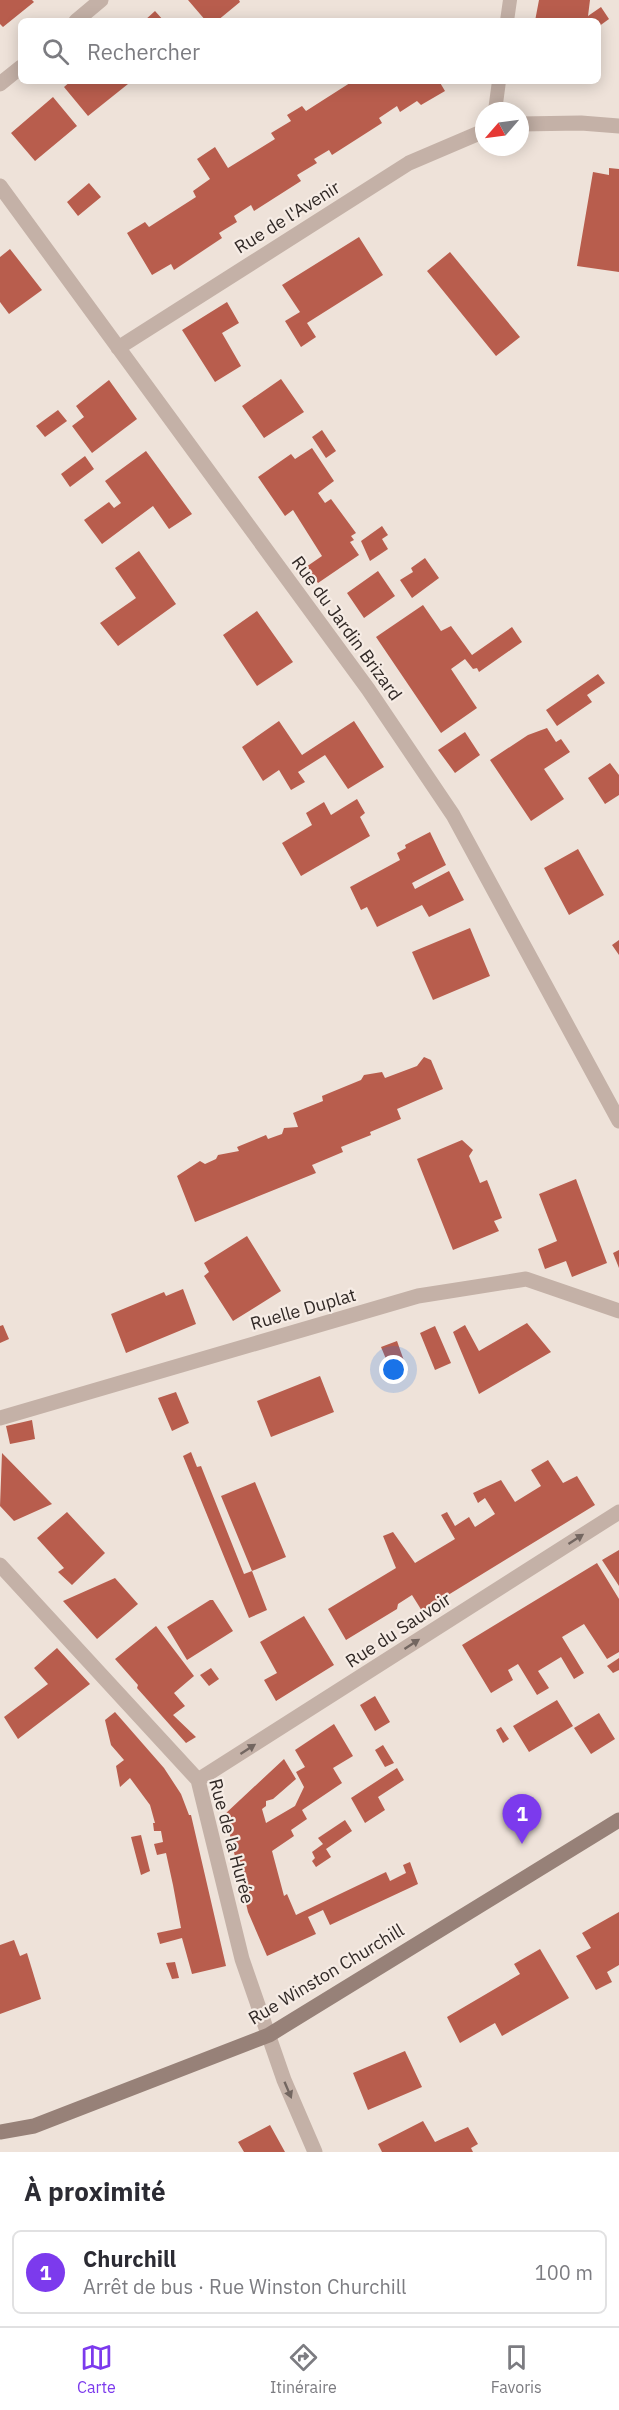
<!DOCTYPE html>
<html lang="fr">
<meta charset="utf-8">
<style>
:root{--surface:#fff;--page:#f2f2f3;--text:#2b2b33;--muted:#7c7c81;--line:#e1e1e2;--accent:#7c3aed}
body{margin:0;font-family:"IBM Plex Sans",sans-serif;background:var(--page);color:var(--text)}
.compass{position:absolute;left:475px;top:102px;width:54px;height:54px;border-radius:50%;background:var(--surface);box-shadow:0 3px 15px #0003;rotate:242deg}
.you{position:absolute;left:394px;top:1370px;width:21px;height:21px;margin:-15px;border:4px solid #fff;border-radius:50%;background:#1a73e8;box-shadow:0 0 0 9px #1a73e833}
.badge{display:grid;place-items:center;width:39px;height:39px;border-radius:50%;background:var(--accent);color:#fff;font-size:20px;font-weight:700}
.pin{position:absolute;translate:-50% -50px;filter:drop-shadow(0 2px 3px #0008)}
.pin::after{content:'';position:absolute;top:32px;width:21px;height:18px;background:inherit;clip-path:polygon(0 0,100% 0,50% 100%)}
.list{margin:0;padding:0;list-style:none}
h2{display:flex;justify-content:space-between;align-items:center;height:78px;margin:0;padding:0 24px;font-size:26px}
h2 small{font-size:20px;font-weight:400;color:var(--muted)}
.list li{display:grid;grid-template-columns:39px 1fr auto;gap:18px;align-items:center;box-sizing:border-box;height:84px;margin:0 12px 12px;padding:0 12px;border:2px solid var(--line);border-radius:9px}
.list b{display:block;font-size:22px;white-space:nowrap}
.list p{margin:0;font-size:20px;white-space:nowrap;color:var(--muted)}
.list em{font-size:20px;font-style:normal;color:var(--muted)}
.icon{flex:none;width:33px;height:33px;fill:none;stroke:currentColor;stroke-width:2;stroke-linecap:round;stroke-linejoin:round}
.map{position:relative;flex:none;width:619px;height:2152px;overflow:hidden}
.search{position:absolute;background:var(--surface);box-shadow:0 3px 15px #0003;left:18px;right:18px;top:18px;height:66px;display:flex;align-items:center;gap:15px;box-sizing:border-box;padding:0 21px;border-radius:9px;color:var(--muted);font-size:22px}
.sheet{height:174px;background:var(--surface)}
nav{display:flex;justify-content:space-around;align-items:center;box-sizing:border-box;height:84px;border-top:2px solid var(--line);background:var(--surface);font-size:16px;color:var(--muted)}
nav a{display:grid;justify-items:center;gap:3px}
nav .on{color:var(--accent)}
.map>svg:first-child{display:block}
.building{fill:#b85d4d}
.lines{fill:none;stroke-linecap:round;stroke-linejoin:round}
.lane{stroke:#c4b1a7;stroke-width:14}
.street{stroke:#c4b1a7;stroke-width:15}
.secondary{stroke:#978178;stroke-width:15}
.oneway{fill:#736660}
.labels{text-anchor:middle;dominant-baseline:central;stroke-width:4.5;stroke-linejoin:round;paint-order:stroke}
.street-label{font-size:18px;fill:#312926;stroke:#f6ece5}
</style>
<div class="map">
<svg width="619" height="2152" viewBox="0 0 619 2152">
<rect width="100%" height="100%" fill="#eee2d9"/>
<path class="building" d="M0,0H32L34,2L3,27L0,24Z
M188,0H239L240,2L217,21H206Z
M539,0H590L588,16L601,7L609,19L598,27V21H535Z
M155,11L164,21H144Z
M71,81H125L128,84L88,116L64,87Z
M353,81H439L445,91L421,105L417,101L400,112L397,106L379,118L382,123L332,155L329,150L314,159L317,163L297,175L301,181L254,211L251,205L234,216L237,222L219,233L222,238L174,270L171,264L152,275L127,233L145,222L149,227L196,197L193,191L210,179L197,159L215,147L228,168L275,139L271,133L291,121L287,115L302,106L306,111Z
M53,97L77,126L35,161L11,133Z
M609,168L619,169V272L577,266L593,172L609,175Z
M89,183L101,197L78,216L67,202Z
M359,237L383,275L307,323L316,337L301,347L285,321L300,312L282,285Z
M10,249L42,290L9,314L0,302V257Z
M450,252L520,337L496,356L427,271Z
M227,302L239,323L222,333L241,366L215,382L182,330Z
M281,379L304,412L264,438L242,406Z
M109,380L137,419L92,453L72,426L84,417L76,406Z
M58,410L67,421L45,437L36,426Z
M322,430L336,451L326,458L312,437Z
M312,448L334,481L318,493L325,503L331,499L356,533L351,536L354,540L350,542L359,555L318,583L306,567L322,556L293,510L285,516L258,477L291,454L295,459Z
M146,451L192,514L169,529L153,506L102,544L84,520L109,502L114,508L121,503L105,481Z
M85,456L94,469L70,487L61,474Z
M382,526L388,535L382,539L388,549L370,561L361,541Z
M139,551L176,604L118,646L100,623L136,598L115,568Z
M425,558L439,578L412,598L400,580L413,572L411,568Z
M378,571L395,596L364,618L347,593Z
M423,605L441,631L451,626L472,655L512,627L522,642L479,672L477,668L473,669L465,659L451,669L477,708L441,733L376,637Z
M257,611L293,662L257,686L223,635Z
M598,674L605,683L587,695L592,702L557,726L546,710Z
M279,721L302,755L354,721L384,767L348,789L325,755L298,772L305,782L291,790L279,770L263,781L242,747Z
M547,728L556,742L561,739L570,752L544,769L564,799L531,821L490,760L528,735Z
M465,732L480,755L455,773L438,750Z
M610,763L619,775V795L605,804L588,778Z
M357,799L365,813L360,817L370,836L301,876L282,843L312,825L306,813L324,802L331,815Z
M430,832L446,865L412,883L415,889L449,871L464,900L429,917L422,905L377,927L367,907L361,910L350,887L400,860L397,853L406,848L405,845Z
M578,849L604,895L569,915L544,868Z
M470,928L490,976L433,1000L412,952Z
M619,940V955L612,945Z
M424,1057L431,1060L443,1089L397,1109L401,1119L370,1132L371,1135L341,1147L343,1152L312,1165L316,1173L195,1222L177,1176L200,1161L205,1164L216,1159L218,1155L239,1151L237,1147L266,1135L268,1139L282,1134L284,1128L298,1127L293,1113L323,1101L322,1096L361,1080L364,1075L382,1072L385,1078L417,1066Z
M462,1140L473,1150L469,1156L480,1183L487,1180L502,1218L494,1221L499,1231L453,1250L417,1159Z
M576,1179L607,1263L572,1277L566,1261L545,1269L538,1249L557,1241L539,1194Z
M247,1236L281,1291L233,1321L204,1276L209,1272L204,1263Z
M619,1250V1268L613,1253Z
M183,1289L196,1324L126,1353L111,1314L164,1292L166,1296Z
M527,1323L551,1352L479,1394L453,1332L465,1325L479,1351Z
M3,1325L9,1339L0,1343V1326Z
M435,1326L451,1363L435,1370L420,1333Z
M397,1341L408,1372L394,1378L381,1347Z
M320,1376L334,1412L271,1437L257,1401Z
M176,1392L189,1423L172,1431L158,1398Z
M32,1420L35,1439L10,1444L6,1426Z
M191,1452L197,1467L201,1466L244,1574L252,1571L267,1610L249,1618L183,1456Z
M2,1453L48,1500L52,1504L14,1521L0,1506Z
M548,1460L563,1483L577,1476L595,1505L422,1611L412,1595L398,1604L397,1609L346,1640L328,1609L396,1568L383,1536L393,1532L415,1563L455,1539L441,1515L447,1512L455,1526L469,1517L475,1527L495,1514L485,1498L478,1503L473,1493L501,1480L515,1502L541,1486L531,1470Z
M255,1482L286,1557L252,1571L221,1496Z
M67,1512L105,1553L72,1585L58,1572L64,1568L37,1538Z
M619,1550V1586L602,1560Z
M597,1563L619,1599V1652L607,1659L584,1624L562,1637L584,1673L574,1679L561,1657L538,1671L549,1688L537,1695L518,1664L508,1670L513,1680L491,1693L462,1645Z
M115,1578L138,1604L97,1639L63,1601Z
M210,1600H213L233,1631L187,1660L167,1627Z
M304,1616L334,1665L276,1701L264,1680L277,1673L260,1642Z
M156,1626L194,1676L174,1693L185,1706L173,1715L196,1737L186,1743L137,1688L138,1685L115,1659Z
M57,1648L90,1684L18,1739L4,1717L48,1684L34,1668Z
M619,1658V1670L613,1673L607,1666Z
M211,1668L219,1679L209,1686L200,1675Z
M375,1696L390,1722L375,1731L360,1705Z
M557,1700L573,1726L529,1752L513,1726Z
M115,1712L164,1768L181,1794L189,1815H191L226,1966L192,1974L182,1938L160,1944L157,1933L181,1928L173,1885L166,1853L157,1855L154,1844L163,1842L161,1831H154L153,1823H155L150,1805L130,1778L120,1787L116,1766L124,1760L111,1745L105,1720Z
M599,1713L615,1739L591,1754L574,1728Z
M334,1724L353,1756L333,1768L342,1783L302,1810L307,1819L291,1830L294,1836L272,1851L284,1896L287,1894L296,1915L386,1872L390,1881L406,1873L403,1865L410,1862L418,1884L330,1925L323,1910L308,1917L316,1934L267,1956L248,1912L225,1814L284,1759L296,1779L273,1799L266,1801V1806L262,1809L266,1823L295,1806L304,1787L296,1772L305,1767L295,1750Z
M501,1727L509,1739L503,1743L496,1730Z
M383,1745L394,1763L385,1767L375,1750Z
M397,1768L404,1780L378,1797L385,1810L365,1823L351,1798Z
M345,1820L352,1831L326,1849L331,1857L316,1867L312,1861L315,1858L312,1852L323,1844L318,1838Z
M141,1835L150,1871L141,1875L131,1837Z
M619,1912V1965L607,1972L612,1982L596,1990L576,1956L591,1948L582,1933Z
M14,1940L20,1956L27,1953L41,1999L0,2014V1945Z
M540,1949L569,1998L502,2036L495,2023L460,2043L447,2017L520,1974L514,1964Z
M175,1962L179,1978L172,1979L166,1963Z
M405,2051L422,2087L368,2110L353,2073Z
M423,2121L435,2142L468,2127L478,2144L471,2148L473,2152H382L378,2144Z
M270,2125L285,2152H244L238,2142Z"/>
<g class="lines">
<path class="lane" d="M507,21L510,0
M495,111L499,81"/>
<path class="street" d="M76,21L101,0
M0,84L21,67
M520,124L581,123L619,126
M0,186L368,689L453,815L619,1121
M118,348L409,163L484,131
M0,1418L418,1296L526,1279L619,1311
M0,1565L198,1780L242,1959L284,2080L315,2152
M198,1780L619,1512"/>
<path class="secondary" d="M0,2132L34,2126L269,2035L619,1820"/>
</g>
<defs><path id="oneway-solid" d="M-6-.8H1V-3.2L6.5 0L1 3.2V.8H-6Z" transform="scale(1.5)"/></defs>
<g class="oneway">
<use href="#oneway-solid" transform="translate(576 1539) rotate(-33)"/>
<use href="#oneway-solid" transform="translate(412 1644) rotate(-33)"/>
<use href="#oneway-solid" transform="translate(248 1749) rotate(-33)"/>
<use href="#oneway-solid" transform="translate(288 2090) rotate(67)"/>
</g>
<g class="labels">
<g class="street-label">
<text transform="translate(287 217) rotate(-32)">Rue de l'Avenir</text>
<text transform="translate(347 628) rotate(54)">Rue du Jardin Brizard</text>
<text transform="translate(303 1309) rotate(-16)">Ruelle Duplat</text>
<text transform="translate(398 1630) rotate(-33)">Rue du Sauvoir</text>
<text transform="translate(232 1841) rotate(75)">Rue de la Hurée</text>
<text transform="translate(326 1974) rotate(-31)">Rue Winston Churchill</text>
</g>
</g>
</svg>
<svg class="compass" viewBox="-18 -18 36 36"><path d="M0-13l5 13h-10z" fill="#e53935"/><path d="M0 13l5-13h-10z" fill="#7c7c81"/></svg>
<div class="you"></div>
<div class="pin badge" style="left:522px;top:1844px">1</div>
<div class="search"><svg class="icon" aria-label="search" viewBox="0 0 24 24"><circle cx="10" cy="10" r="6"/><path d="M15 15l6 6"/></svg>Rechercher</div>
</div>
<section class="sheet">
<h2>À proximité<small></small></h2>
<ul class="list">
<li><span class="badge">1</span><div><b>Churchill</b><p>Arrêt de bus · Rue Winston Churchill</p></div><em>100 m</em></li>
</ul>
</section>
<nav>
<a class="on"><svg class="icon" aria-label="map" viewBox="0 0 24 24"><path d="M3 6l6-2 6 2 6-2v14l-6 2-6-2-6 2zM9 4v14M15 6v14"/></svg>Carte</a>
<a><svg class="icon" aria-label="directions" viewBox="0 0 24 24"><path d="M12 3l9 9-9 9-9-9zM9 14v-3h6M13 9l2 2-2 2"/></svg>Itinéraire</a>
<a><svg class="icon" aria-label="saved" viewBox="0 0 24 24"><path d="M7 4h10v16l-5-4-5 4z"/></svg>Favoris</a>
</nav>
